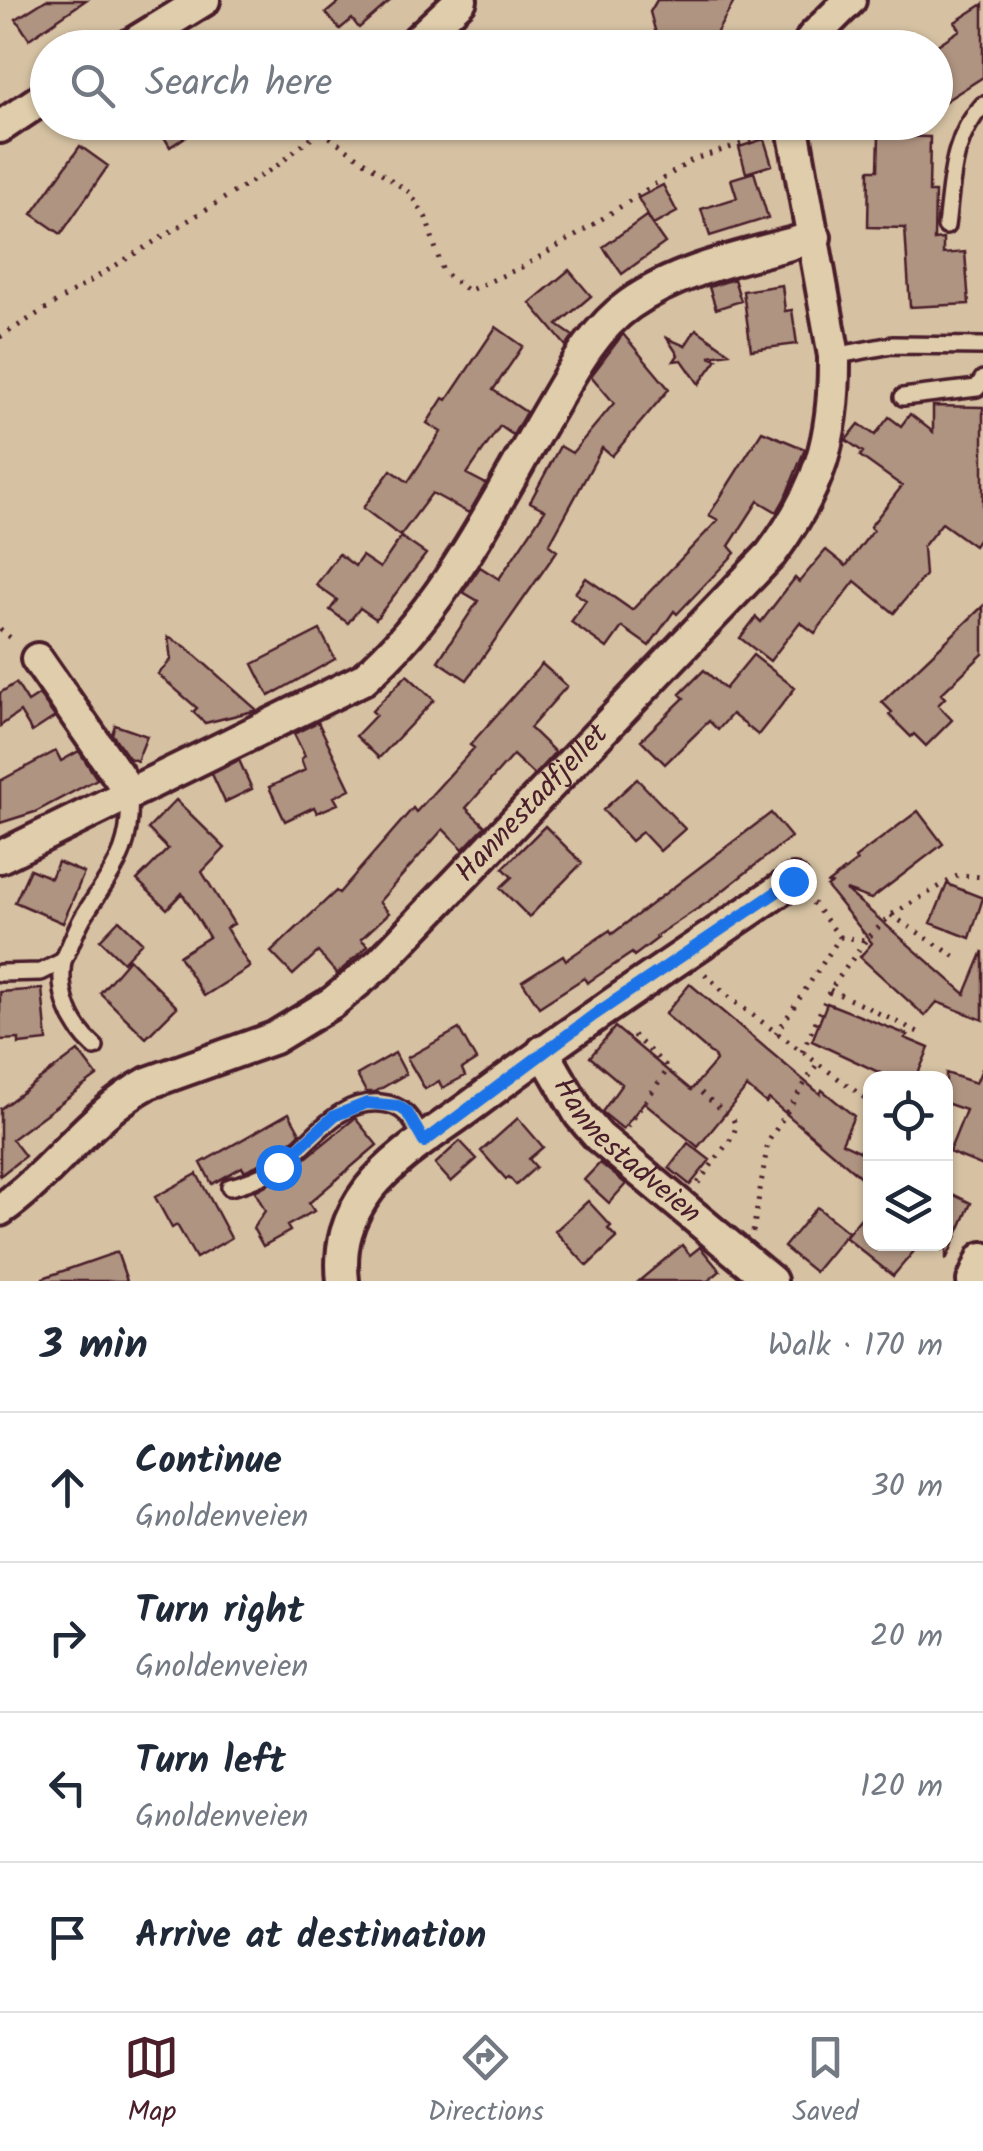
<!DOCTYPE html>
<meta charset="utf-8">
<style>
:root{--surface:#fff;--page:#f2f2f3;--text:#1f2937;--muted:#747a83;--line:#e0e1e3;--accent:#4a1f2b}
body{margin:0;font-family:Kalam,sans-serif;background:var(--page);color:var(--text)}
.controls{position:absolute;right:30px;bottom:30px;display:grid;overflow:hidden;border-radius:20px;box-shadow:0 2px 8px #0004}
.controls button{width:90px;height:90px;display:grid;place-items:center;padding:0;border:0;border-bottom:2px solid var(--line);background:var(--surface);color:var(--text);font:50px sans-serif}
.stop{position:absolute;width:30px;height:30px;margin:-22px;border:8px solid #1a73e8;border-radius:50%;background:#fff}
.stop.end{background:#1a73e8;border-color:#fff;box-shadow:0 2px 10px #0008}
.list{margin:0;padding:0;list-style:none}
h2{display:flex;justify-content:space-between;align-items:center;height:130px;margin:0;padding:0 40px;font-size:42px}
h2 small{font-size:32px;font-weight:400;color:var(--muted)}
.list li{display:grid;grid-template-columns:65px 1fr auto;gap:30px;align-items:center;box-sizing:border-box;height:150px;padding:0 40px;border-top:2px solid var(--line)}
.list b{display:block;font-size:38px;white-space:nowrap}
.list p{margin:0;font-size:32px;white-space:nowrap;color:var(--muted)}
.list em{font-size:32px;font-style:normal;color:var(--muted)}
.icon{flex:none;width:55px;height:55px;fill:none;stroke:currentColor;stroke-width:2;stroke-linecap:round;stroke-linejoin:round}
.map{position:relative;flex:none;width:983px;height:1281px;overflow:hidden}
.search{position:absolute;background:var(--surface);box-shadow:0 2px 8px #0004;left:30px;right:30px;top:30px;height:110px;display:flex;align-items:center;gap:25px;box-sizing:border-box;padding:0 35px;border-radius:55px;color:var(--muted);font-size:38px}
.sheet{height:730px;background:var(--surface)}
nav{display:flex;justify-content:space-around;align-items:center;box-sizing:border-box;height:140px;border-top:2px solid var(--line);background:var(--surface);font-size:28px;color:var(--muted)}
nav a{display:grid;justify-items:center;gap:5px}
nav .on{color:var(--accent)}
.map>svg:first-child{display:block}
.building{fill:#af9481;stroke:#4a1f2b;stroke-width:2.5}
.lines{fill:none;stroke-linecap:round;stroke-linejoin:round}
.service-casing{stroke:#4a1f2b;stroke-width:22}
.minor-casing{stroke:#4a1f2b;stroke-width:38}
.path{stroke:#4a1f2b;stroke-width:5;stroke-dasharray:2.5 8;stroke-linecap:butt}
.service{stroke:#dfcdab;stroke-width:15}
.minor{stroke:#dfcdab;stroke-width:30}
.route{stroke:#1a73e8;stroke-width:12}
.labels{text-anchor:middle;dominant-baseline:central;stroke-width:10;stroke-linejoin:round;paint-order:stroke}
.street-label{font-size:30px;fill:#4a1f2b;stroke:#dfcdab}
</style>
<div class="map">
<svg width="983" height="1281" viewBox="0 0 983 1281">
<rect width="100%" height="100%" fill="#d6c2a3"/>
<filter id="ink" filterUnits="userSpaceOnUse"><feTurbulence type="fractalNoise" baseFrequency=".01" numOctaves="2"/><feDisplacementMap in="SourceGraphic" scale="20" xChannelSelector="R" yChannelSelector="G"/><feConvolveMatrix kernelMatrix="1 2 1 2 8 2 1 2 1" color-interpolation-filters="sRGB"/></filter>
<g filter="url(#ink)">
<path class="building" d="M46,0H86L29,39L16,19Z
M335,0H391L359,28L352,19L340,29L326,13L338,3Z
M657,0H735L708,48H660L650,12Z
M983,4V77L936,107V46L960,30L955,22Z
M155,122H208L170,147Z
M879,136L930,137L929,192H935L934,240L943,239V254L965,252L969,304L910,307L905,228L868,227L869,170H878Z
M764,139L772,165L746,173L739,147Z
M80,146L108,166L61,234L32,214Z
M754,172L768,218L710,236L701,209L737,198L731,179Z
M663,185L677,212L653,225L638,198Z
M646,216L665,243L622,274L603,247Z
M569,270L591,296L557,325L573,336L566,346L530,303Z
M734,279L741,301L716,309L709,287Z
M782,285L785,311L792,310L797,344L751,350L743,291Z
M496,327L523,346L493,390L526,412L513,435L500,426L467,474L486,484L469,513L432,493L400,536L363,508L391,470L408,482L441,432L427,423L443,398L447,400Z
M696,329L730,353L709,356L717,359L699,384L682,360L674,361L678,355L667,338L685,346Z
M623,334L669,389L612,456L602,448L549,545L557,551L467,680L438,661L478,601L463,592L480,567L499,579L545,510L530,502L560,446L572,453L614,403L591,376Z
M933,406L983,407V533L974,546L942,523L923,547L925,575L894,613L855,581L815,633L800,622L770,661L740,638L756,617L761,622L795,578L799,582L826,550L846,566L873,530L870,527L902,486L860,456L863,452L846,440L859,424L875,435L889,417L901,426L910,414L933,432Z
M762,431L805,449L785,498L777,512L758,501L729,546L735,553L677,614L674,611L649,646L622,627L607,648L571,622L586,600L575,593L586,578L632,610L718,520L709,515Z
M401,537L426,554L376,619L360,608L348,623L330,610L337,600L316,585L339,554L355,566L362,556L380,568Z
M983,606V654L941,694L945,698L938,705L952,720L926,746L914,734L911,737L889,715L892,712L882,702Z
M320,630L335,659L269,696L253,664Z
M168,637L186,647L257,710L205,723L193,712L197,708L158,674L171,660Z
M753,655L795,688L758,735L732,714L718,730L709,721L665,764L641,740L684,698L680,694L704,670L725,689Z
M542,664L567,686L530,728L555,752L534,775L513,755L466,808L485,826L463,849L443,829L379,902L389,913L361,939L368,946L337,974L318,952L293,975L271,952L336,891L339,893L413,808L416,812L474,748L470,745Z
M407,675L434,700L379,758L356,736L376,715L372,711Z
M16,683L28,702L39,695L55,717L32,732L20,712L0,726V693Z
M318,722L350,789L334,797L338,804L317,813L314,807L285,821L269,787L305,770L301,759L305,756L294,734Z
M115,725L147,736L137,761L129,758L112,734Z
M56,751L61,761L79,751L97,779L35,812L0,823V781Z
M239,760L252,789L225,802L212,774Z
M637,779L685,829L660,851L642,832L631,841L603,810Z
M176,800L225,848L202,872L234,924L226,928L250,967L204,996L179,956L209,937L182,893L167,909L137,880L168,849L148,829Z
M918,811L943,844L871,899L846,890L965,994L983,951V1020L937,1002L925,1016L860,957L872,943L827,887L831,884L828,883L857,861L855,858Z
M771,813L791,837L711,900L656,936L658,938L634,956L632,953L587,983L584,978L539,1007L522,981L563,955L566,960L610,930L612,934Z
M545,826L582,863L529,917L500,888L512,877L503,868Z
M58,862L84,873L63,923L15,902L30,869L51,878Z
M947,884L983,898L970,938L931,923Z
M119,920L142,942L123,962L100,940Z
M129,959L177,1007L146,1038L100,993Z
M690,984L820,1094L822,1090L854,1116L842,1143L870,1156V1185L769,1099L766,1103L747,1087L698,1147L644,1102L623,1129L602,1112L622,1084L590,1057L615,1027L691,1090L716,1061L714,1056L665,1014Z
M42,989L47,1041L19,1044V1039L0,1040V992Z
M827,1003L908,1035L905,1038L929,1048L916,1078H891L812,1041Z
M459,1029L476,1060L462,1069L465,1076L442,1088L439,1081L425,1089L407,1058Z
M78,1051L97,1076L12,1139L25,1156L0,1176V1109Z
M395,1053L406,1074L375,1092H366L357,1075Z
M982,1069H983V1166L949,1152L966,1110L946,1103V1073L976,1083Z
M289,1113L300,1133L295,1138L262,1163L244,1171L242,1167L212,1184L201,1163Z
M355,1118L377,1145L309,1203L314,1211L287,1226L290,1231L263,1246L253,1228L265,1211L255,1191L285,1175Z
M518,1118L543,1147L529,1159L536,1167L516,1185L509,1177L506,1179L481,1151Z
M460,1141L477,1159L451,1182L435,1164Z
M688,1143L710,1160L690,1185L669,1168Z
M600,1163L626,1184L609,1203L584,1180Z
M197,1174L231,1238L196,1258L177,1225L172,1228L155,1197Z
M946,1191L971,1203L946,1260Z
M588,1201L611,1226L608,1229L617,1238L587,1266L555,1231Z
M817,1207L848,1232L815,1272L784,1247Z
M870,1207V1244H920L893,1276L845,1237Z
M682,1245L690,1255L700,1247L720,1271L708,1281H639Z
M117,1252L127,1281H43V1278Z"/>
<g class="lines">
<g class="service-casing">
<path id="service" d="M946,226C952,182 951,139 983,105
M834,356L892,345L983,346
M903,397L977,388L983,379
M63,961C58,994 70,1025 95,1047
M0,973L41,972L63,961C70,947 75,931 83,917C112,870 133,853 129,793
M230,1187C246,1183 265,1176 279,1166C313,1143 335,1099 381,1103C406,1105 413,1121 424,1142"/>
</g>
<g class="minor-casing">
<g id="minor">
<path d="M416,42L461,0"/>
<path d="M126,48L204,0"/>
<path d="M807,48L813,37L850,0"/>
<path d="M0,127L48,95"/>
<path d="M37,659L129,791"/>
<path d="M0,857L363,679C444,609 491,510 544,419C568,379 591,331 630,304C682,267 754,255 815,237"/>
<path id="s1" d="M543,1051L580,1115L599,1137L771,1281"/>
<path id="s2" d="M0,1210C54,1173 89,1115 148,1083L274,1038L333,1002L380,963L771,554C820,488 835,438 834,356L792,122"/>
<path d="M343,1281C339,1246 347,1218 369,1189C397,1154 439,1130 475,1103C578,1025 686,954 793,881"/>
<path d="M973,1281L983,1258"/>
</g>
</g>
<path class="path" d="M321,131L410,193L426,218L443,272L468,291L522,267L577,235L692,160L769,135
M0,337L278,165L330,122
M0,629L15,642
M891,915L959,959
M840,937L866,940L891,915L959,875L983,877
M705,974L730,998L870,1102
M830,990L918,1032
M776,1034L840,937L809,898
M802,1052L830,990L866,940
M693,1086L733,1119L736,1126L733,1136L695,1187
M627,1127L666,1072L665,1065L631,1033
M753,1232L768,1142L817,1064"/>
<use href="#service" class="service"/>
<use href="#minor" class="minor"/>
</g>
</g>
<g class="lines" filter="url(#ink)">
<path class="route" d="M278,1167L334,1116L367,1103L398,1106L407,1112L424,1142L594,1015L793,881"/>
</g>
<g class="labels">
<g class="street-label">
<text stroke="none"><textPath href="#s2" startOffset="680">Hannestadfjellet</textPath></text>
<text stroke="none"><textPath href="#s1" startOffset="132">Hannestadveien</textPath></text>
</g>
</g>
</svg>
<div class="controls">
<button><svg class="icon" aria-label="locate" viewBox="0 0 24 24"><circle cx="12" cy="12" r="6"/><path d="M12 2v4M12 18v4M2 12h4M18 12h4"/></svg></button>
<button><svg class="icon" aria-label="layers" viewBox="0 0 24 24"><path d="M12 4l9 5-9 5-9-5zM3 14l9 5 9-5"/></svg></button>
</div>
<div class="stop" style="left:278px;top:1167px"></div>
<div class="stop end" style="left:793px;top:881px"></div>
<div class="search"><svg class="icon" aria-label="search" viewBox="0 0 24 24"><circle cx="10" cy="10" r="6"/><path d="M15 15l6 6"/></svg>Search here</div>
</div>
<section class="sheet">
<h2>3 min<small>Walk · 170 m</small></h2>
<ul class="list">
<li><svg class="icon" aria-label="ahead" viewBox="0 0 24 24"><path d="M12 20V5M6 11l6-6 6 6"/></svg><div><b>Continue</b><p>Gnoldenveien</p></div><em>30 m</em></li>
<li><svg class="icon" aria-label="right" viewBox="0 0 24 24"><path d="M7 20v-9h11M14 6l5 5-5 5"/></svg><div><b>Turn right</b><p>Gnoldenveien</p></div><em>20 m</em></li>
<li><svg class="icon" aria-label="left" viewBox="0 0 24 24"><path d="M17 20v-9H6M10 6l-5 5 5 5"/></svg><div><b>Turn left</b><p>Gnoldenveien</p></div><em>120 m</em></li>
<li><svg class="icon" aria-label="arrive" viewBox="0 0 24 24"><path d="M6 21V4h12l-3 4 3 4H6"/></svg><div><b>Arrive at destination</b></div></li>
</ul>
</section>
<nav>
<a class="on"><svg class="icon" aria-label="map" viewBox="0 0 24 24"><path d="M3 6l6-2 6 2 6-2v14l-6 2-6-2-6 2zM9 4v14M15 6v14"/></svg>Map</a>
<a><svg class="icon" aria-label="directions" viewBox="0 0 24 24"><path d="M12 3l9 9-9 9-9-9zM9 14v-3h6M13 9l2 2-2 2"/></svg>Directions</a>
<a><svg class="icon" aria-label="saved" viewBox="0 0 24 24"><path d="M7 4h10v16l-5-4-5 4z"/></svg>Saved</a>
</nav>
